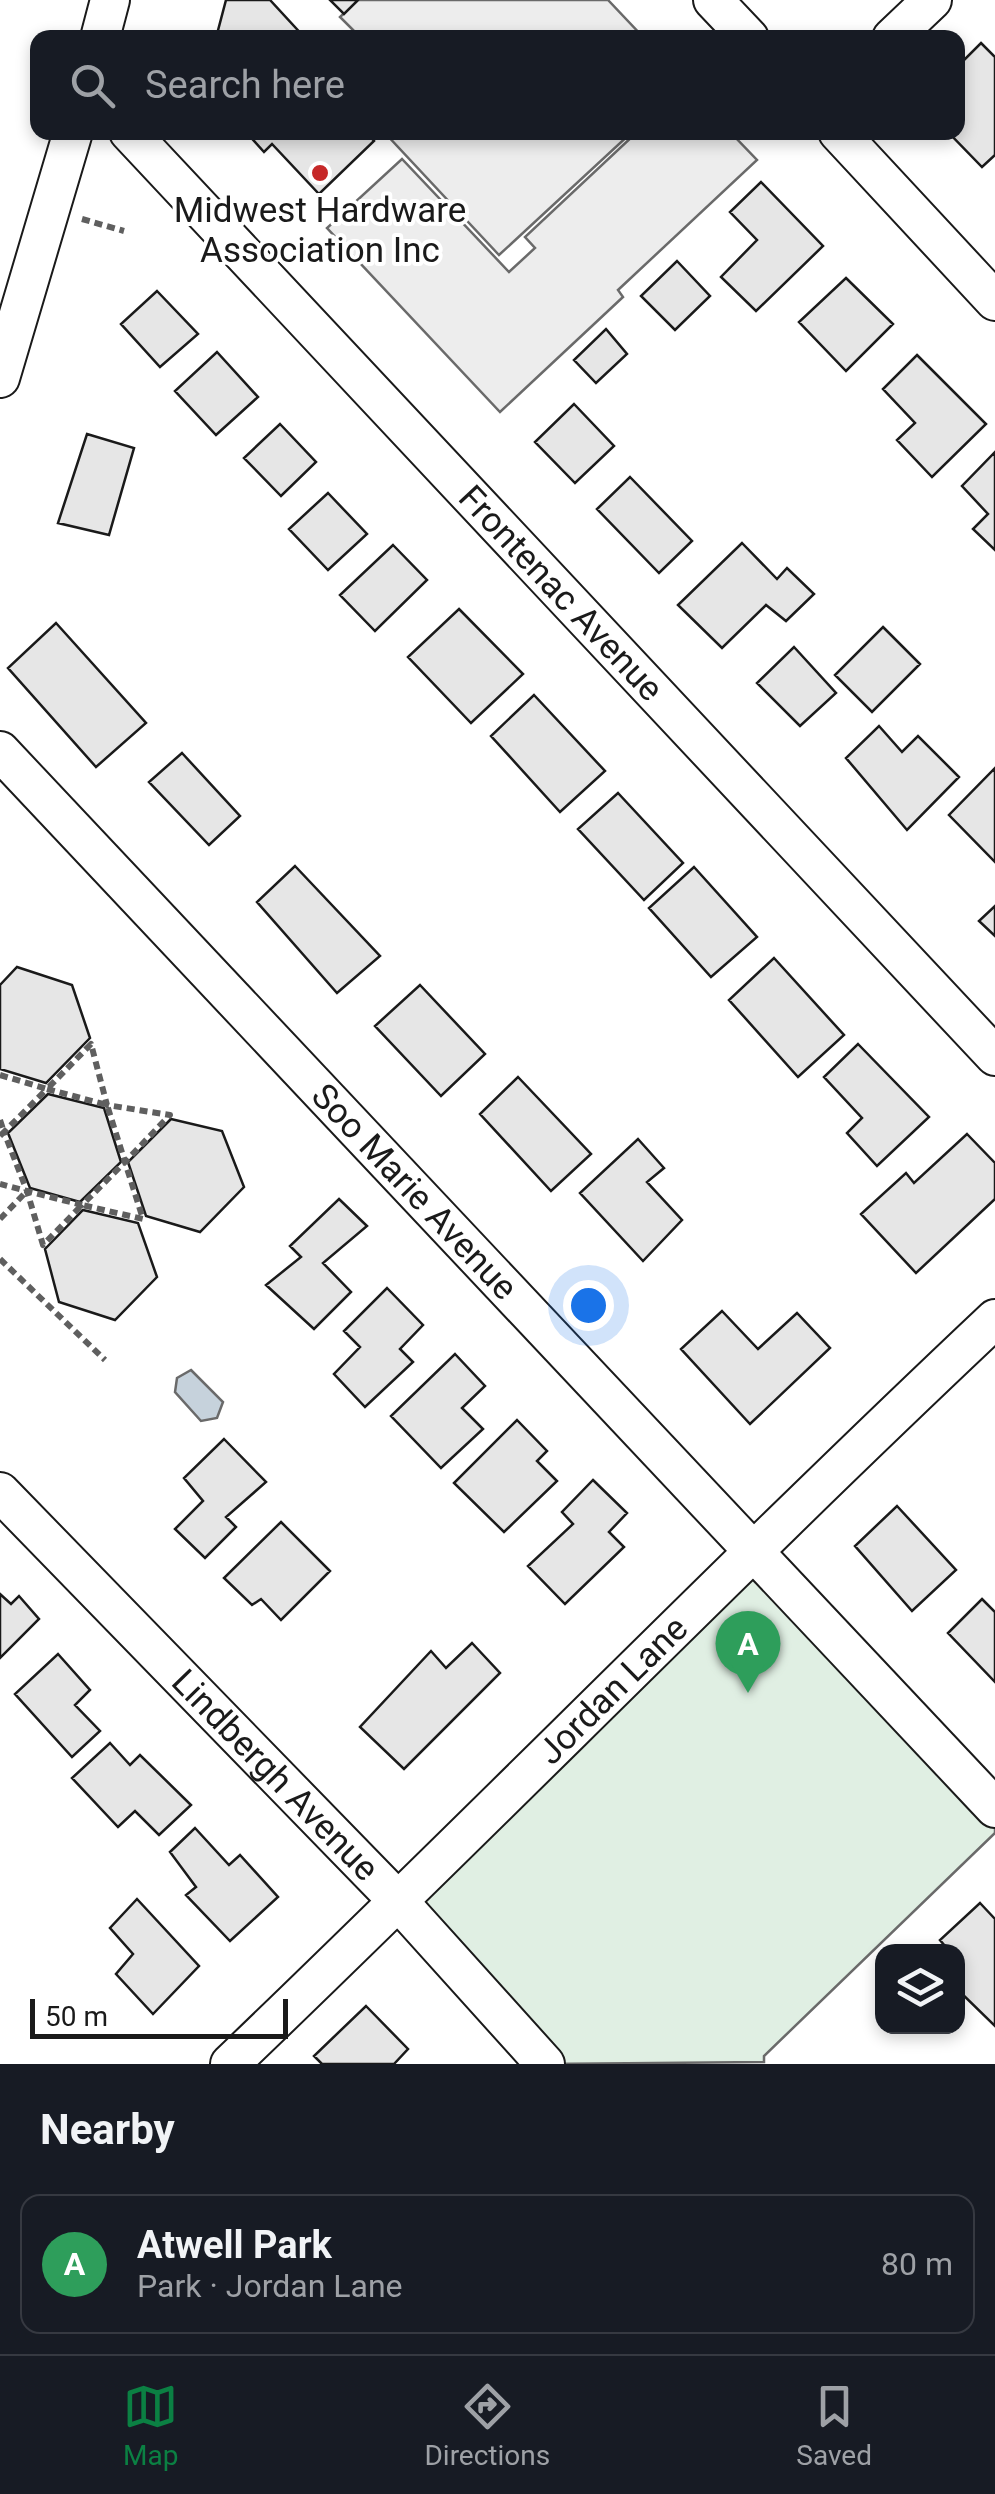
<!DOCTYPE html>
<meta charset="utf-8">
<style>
:root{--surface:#171b24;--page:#242831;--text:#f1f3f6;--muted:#9ea1a6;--line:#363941;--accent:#0b8043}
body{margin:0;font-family:Roboto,sans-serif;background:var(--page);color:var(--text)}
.controls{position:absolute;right:30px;bottom:30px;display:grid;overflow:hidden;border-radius:20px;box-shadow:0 5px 15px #0003}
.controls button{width:90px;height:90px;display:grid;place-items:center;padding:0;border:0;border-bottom:2px solid var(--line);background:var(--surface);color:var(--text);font:50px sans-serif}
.scale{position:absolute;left:30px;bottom:25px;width:258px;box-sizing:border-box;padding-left:10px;border:5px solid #1a1a1a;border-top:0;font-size:28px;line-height:35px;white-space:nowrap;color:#1a1a1a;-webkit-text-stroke:8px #fff;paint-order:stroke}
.you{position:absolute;left:588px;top:1305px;width:35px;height:35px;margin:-25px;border:8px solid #fff;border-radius:50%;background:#1a73e8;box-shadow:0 0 0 15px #1a73e833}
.badge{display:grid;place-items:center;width:65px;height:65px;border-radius:50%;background:var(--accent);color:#fff;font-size:32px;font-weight:700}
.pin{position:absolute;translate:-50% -82px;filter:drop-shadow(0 2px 5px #0008)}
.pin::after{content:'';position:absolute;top:52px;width:35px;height:30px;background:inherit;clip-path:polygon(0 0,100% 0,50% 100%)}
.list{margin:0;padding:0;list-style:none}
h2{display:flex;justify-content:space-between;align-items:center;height:130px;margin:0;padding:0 40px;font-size:42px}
h2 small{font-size:32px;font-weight:400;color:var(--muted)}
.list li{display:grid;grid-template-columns:65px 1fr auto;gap:30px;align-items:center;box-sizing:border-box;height:140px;margin:0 20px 20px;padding:0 20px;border:2px solid var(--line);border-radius:20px}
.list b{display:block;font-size:38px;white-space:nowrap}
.list p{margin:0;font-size:32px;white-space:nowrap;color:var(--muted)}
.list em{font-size:32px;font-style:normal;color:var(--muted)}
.icon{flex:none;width:55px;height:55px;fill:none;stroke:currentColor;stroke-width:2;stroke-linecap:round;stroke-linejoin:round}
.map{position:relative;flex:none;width:995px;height:2064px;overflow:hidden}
.search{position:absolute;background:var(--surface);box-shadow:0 5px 15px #0003;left:30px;right:30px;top:30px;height:110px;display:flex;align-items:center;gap:25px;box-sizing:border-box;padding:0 35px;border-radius:20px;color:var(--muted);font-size:38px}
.sheet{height:290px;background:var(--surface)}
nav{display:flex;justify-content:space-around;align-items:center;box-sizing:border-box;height:140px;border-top:2px solid var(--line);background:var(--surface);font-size:28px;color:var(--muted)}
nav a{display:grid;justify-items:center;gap:5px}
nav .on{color:var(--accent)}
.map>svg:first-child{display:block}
.green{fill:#e0efe3;stroke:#6a6a6a;stroke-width:2.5}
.parking{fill:#ededed;stroke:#6a6a6a;stroke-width:2.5}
.water{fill:#c6d2dc;stroke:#6a6a6a;stroke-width:2.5}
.building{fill:#e6e6e6;stroke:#1a1a1a;stroke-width:2.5}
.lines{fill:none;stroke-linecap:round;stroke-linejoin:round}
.minor-casing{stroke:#1a1a1a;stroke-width:42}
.path{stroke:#5f5f5f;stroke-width:6;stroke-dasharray:8 5;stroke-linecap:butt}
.minor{stroke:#fff;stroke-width:38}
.poi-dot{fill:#c62828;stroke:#fff;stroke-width:4}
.labels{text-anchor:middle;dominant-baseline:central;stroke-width:8;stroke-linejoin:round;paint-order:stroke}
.poi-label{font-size:35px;fill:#1a1a1a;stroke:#fff}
.street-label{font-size:35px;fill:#1a1a1a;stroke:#fff}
</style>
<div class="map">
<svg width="995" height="2064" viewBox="0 0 995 2064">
<rect width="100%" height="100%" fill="#fff"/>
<path class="green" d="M753,1548L995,1808V1833L764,2056V2062L545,2064L399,1902Z"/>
<path class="parking" d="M358,0H608L643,37H360L340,17Z
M385,133H631L499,255Z
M636,133H731L757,160L618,290L623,297L500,412L327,228L402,159L509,272L535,248L525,237Z"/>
<path class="water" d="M191,1370L223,1402L217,1418L201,1421L175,1392L177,1378Z"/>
<path class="building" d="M226,0H270L305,38H216Z
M330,0H358L344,14Z
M981,43L995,57V155L982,167L948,132H958V66Z
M246,132H366L374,141L319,194L272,144L264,152Z
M761,182L823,246L756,311L721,277L757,240L730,212Z
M677,261L710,296L675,330L641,296Z
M846,278L893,324L846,371L799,322Z
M157,291L198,334L160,367L121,324Z
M606,329L627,354L596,383L574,360Z
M217,352L258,397L216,435L175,391Z
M917,355L986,424L932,477L897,440L915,423L883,389Z
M574,404L614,446L575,483L535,442Z
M280,424L316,462L281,496L244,458Z
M87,434L134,448L109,535L58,523Z
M995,452V550L973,529L988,514L962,486Z
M630,477L692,541L659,573L597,509Z
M328,493L367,534L328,570L289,529Z
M742,543L777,579L787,568L814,594L786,621L766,605L722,648L678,605Z
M393,545L427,580L375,631L340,595Z
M459,609L523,674L471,723L408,657Z
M56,623L146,723L96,767L8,668Z
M883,627L920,664L872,712L835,675Z
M794,647L836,693L800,726L757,683Z
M534,695L605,771L560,812L491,736Z
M879,726L902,752L918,736L959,777L907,830L846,758Z
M182,753L240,816L209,845L149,782Z
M995,768V862L949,815Z
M618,793L683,863L644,900L578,829Z
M295,866L380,956L337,993L257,902Z
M694,867L757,937L711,977L649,908Z
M995,906V936L979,921Z
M774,958L844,1035L798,1077L729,1000Z
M17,967L72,985L90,1038L46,1083L0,1069V985Z
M420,985L485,1054L441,1096L375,1026Z
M858,1044L929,1117L877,1166L847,1133L862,1118L824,1077Z
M518,1077L591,1154L551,1191L480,1114Z
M48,1094L104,1108L121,1162L80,1202L30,1188L8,1133Z
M171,1119L222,1131L244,1187L200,1232L146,1216L128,1162Z
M967,1134L995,1163V1199L916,1273L861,1214L906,1173L914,1183Z
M638,1139L664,1168L647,1182L682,1220L643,1261L580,1193Z
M339,1199L367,1226L323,1263L351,1292L314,1329L266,1285L301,1257L290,1246Z
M83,1210L138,1223L157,1277L115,1320L59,1302L45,1249Z
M387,1288L423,1325L400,1349L413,1362L365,1407L334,1374L360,1347L344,1331Z
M722,1311L758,1349L797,1313L830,1348L750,1424L681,1349Z
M455,1354L485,1386L462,1408L483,1429L441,1468L391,1416Z
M517,1420L547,1451L537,1461L557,1481L504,1532L454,1483Z
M224,1439L266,1482L226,1517L236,1527L205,1558L175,1529L203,1501L184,1478Z
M593,1480L627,1513L609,1532L624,1547L565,1604L528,1566L573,1524L562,1512Z
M897,1506L956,1570L912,1611L855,1546Z
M281,1522L330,1571L281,1620L261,1599L252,1605L224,1578Z
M0,1594L11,1604L19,1596L39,1619L0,1658Z
M982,1599L995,1612V1682L948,1633Z
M472,1643L500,1673L404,1769L360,1727L431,1651L446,1668Z
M58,1654L90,1690L75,1705L100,1731L72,1757L15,1694Z
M110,1743L130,1765L140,1755L191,1805L159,1835L135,1811L118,1827L72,1778Z
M195,1828L229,1865L240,1855L278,1897L230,1941L186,1895L196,1887L170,1852Z
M137,1899L199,1966L153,2014L116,1974L133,1954L110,1928Z
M980,1903L995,1919V2026L958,1990V1971L963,1965L958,1952H950L940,1940Z
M366,2006L408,2049L394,2064H322L314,2056Z"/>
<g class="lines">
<g class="minor-casing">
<g id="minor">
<path d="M713,0L749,38"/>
<path d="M100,38L110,0"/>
<path d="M892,38L932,0"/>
<path id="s1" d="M129,132L995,1056"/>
<path d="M838,132L995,301"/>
<path d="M0,378L73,132"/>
<path id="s2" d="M0,751L995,1808"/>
<path id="s3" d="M0,1492L399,1902L545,2064"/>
<path id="s4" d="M230,2064C487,1818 736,1563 995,1319"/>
</g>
</g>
<path class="path" d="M82,219L124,231
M0,1075L47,1089L91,1044L107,1105L170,1115L125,1162L143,1219L82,1205L43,1245L27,1191L0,1184
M47,1089L107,1105L125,1162L82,1205L27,1191L4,1132Z
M0,1120L4,1132L0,1136
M0,1219L26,1192
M0,1259L105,1360"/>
<use href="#minor" class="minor"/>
</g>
<circle class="poi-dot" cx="320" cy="173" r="10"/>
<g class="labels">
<g class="poi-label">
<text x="320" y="210">Midwest Hardware<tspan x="320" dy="40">Association Inc</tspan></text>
</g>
<g class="street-label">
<text stroke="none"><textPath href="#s1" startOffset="632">Frontenac Avenue</textPath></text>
<text stroke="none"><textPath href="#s2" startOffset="605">Soo Marie Avenue</textPath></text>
<text stroke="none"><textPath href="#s4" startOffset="535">Jordan Lane</textPath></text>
<text stroke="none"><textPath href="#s3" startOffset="395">Lindbergh Avenue</textPath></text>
</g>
</g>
</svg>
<div class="controls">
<button><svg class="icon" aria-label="layers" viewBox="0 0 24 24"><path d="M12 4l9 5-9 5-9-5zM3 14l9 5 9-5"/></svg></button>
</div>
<div class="scale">50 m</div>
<div class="you"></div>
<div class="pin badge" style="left:748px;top:1693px;background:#2e9e5b">A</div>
<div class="search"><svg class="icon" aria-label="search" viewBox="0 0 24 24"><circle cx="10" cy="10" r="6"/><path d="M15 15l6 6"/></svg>Search here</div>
</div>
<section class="sheet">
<h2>Nearby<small></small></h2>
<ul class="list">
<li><span class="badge" style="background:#2e9e5b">A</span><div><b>Atwell Park</b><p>Park · Jordan Lane</p></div><em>80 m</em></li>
</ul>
</section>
<nav>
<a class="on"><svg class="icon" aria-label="map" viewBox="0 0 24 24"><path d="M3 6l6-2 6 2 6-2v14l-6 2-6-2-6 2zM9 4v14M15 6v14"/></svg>Map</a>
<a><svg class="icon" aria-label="directions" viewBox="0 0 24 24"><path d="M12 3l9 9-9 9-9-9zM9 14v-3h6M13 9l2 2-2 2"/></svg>Directions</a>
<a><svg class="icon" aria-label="saved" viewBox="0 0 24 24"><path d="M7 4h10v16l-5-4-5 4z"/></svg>Saved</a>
</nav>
